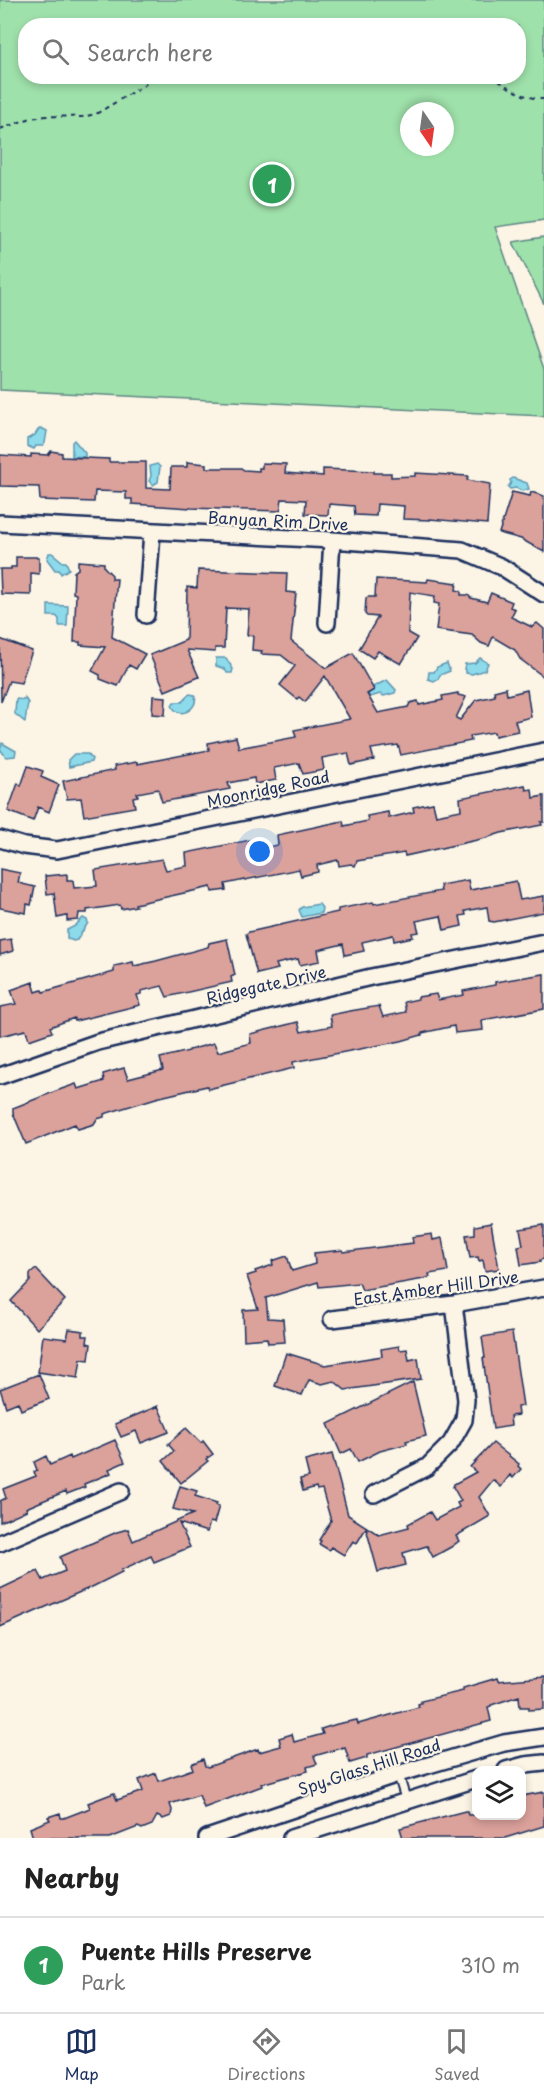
<!DOCTYPE html>
<style>
:root{--surface:#fff;--page:#f6f6f6;--text:#222;--muted:#767676;--line:#e0e0e0;--accent:#1b2f5e}
body{margin:0;font-family:"Playpen Sans",sans-serif;background:var(--page);color:var(--text)}
.controls{position:absolute;right:18px;bottom:18px;display:grid;overflow:hidden;border-radius:12px;box-shadow:0 3px 9px #0003}
.controls button{width:54px;height:54px;display:grid;place-items:center;padding:0;border:0;border-bottom:2px solid var(--line);background:var(--surface);color:var(--text);font:30px sans-serif}
.compass{position:absolute;left:400px;top:102px;width:54px;height:54px;border-radius:50%;background:var(--surface);box-shadow:0 3px 9px #0003;rotate:167deg}
.you{position:absolute;left:260px;top:852px;width:21px;height:21px;margin:-15px;border:4px solid #fff;border-radius:50%;background:#1a73e8;box-shadow:0 0 0 9px #1a73e833}
.badge{display:grid;place-items:center;width:39px;height:39px;border-radius:50%;background:var(--accent);color:#fff;font-size:20px;font-weight:700}
.pin{position:absolute;translate:-50% -50%;border:3px solid #fff;box-shadow:0 2px 6px #0006}
.list{margin:0;padding:0;list-style:none}
h2{display:flex;justify-content:space-between;align-items:center;height:78px;margin:0;padding:0 24px;font-size:26px}
h2 small{font-size:20px;font-weight:400;color:var(--muted)}
.list li{display:grid;grid-template-columns:39px 1fr auto;gap:18px;align-items:center;box-sizing:border-box;height:96px;padding:0 24px;border-top:2px solid var(--line)}
.list b{display:block;font-size:22px;white-space:nowrap}
.list p{margin:0;font-size:20px;white-space:nowrap;color:var(--muted)}
.list em{font-size:20px;font-style:normal;color:var(--muted)}
.icon{flex:none;width:33px;height:33px;fill:none;stroke:currentColor;stroke-width:2;stroke-linecap:round;stroke-linejoin:round}
.map{position:relative;flex:none;width:544px;height:1838px;overflow:hidden}
.search{position:absolute;background:var(--surface);box-shadow:0 3px 9px #0003;left:18px;right:18px;top:18px;height:66px;display:flex;align-items:center;gap:15px;box-sizing:border-box;padding:0 21px;border-radius:24px;color:var(--muted);font-size:22px}
.sheet{height:174px;background:var(--surface)}
nav{display:flex;justify-content:space-around;align-items:center;box-sizing:border-box;height:84px;border-top:2px solid var(--line);background:var(--surface);font-size:16px;color:var(--muted)}
nav a{display:grid;justify-items:center;gap:3px}
nav .on{color:var(--accent)}
.map>svg:first-child{display:block}
.green{fill:#9fe1ab;stroke:#5d8884;stroke-width:1.5;fill-rule:evenodd}
.water{fill:#8cdaea;stroke:#5f96b2;stroke-width:1.5}
.building{fill:#dba19b;stroke:#1b2f5e;stroke-width:1.5}
.lines{fill:none;stroke-linecap:round;stroke-linejoin:round}
.lane-casing{stroke:#1b2f5e;stroke-width:12}
.street-casing{stroke:#1b2f5e;stroke-width:20}
.path{stroke:#1b2f5e;stroke-width:2;stroke-dasharray:4.5 4.5;stroke-linecap:butt}
.lane{stroke:#fcf5e5;stroke-width:8}
.street{stroke:#fcf5e5;stroke-width:15}
.labels{text-anchor:middle;dominant-baseline:central;stroke-width:4.5;stroke-linejoin:round;paint-order:stroke}
.street-label{font-size:16px;fill:#1b2f5e;stroke:#fcf5e5}
</style>
<div class="map">
<svg width="544" height="1838" viewBox="0 0 544 1838">
<rect width="100%" height="100%" fill="#fcf5e5"/>
<filter id="ink" filterUnits="userSpaceOnUse"><feTurbulence type="fractalNoise" baseFrequency=".0167" numOctaves="2"/><feDisplacementMap in="SourceGraphic" scale="12" xChannelSelector="R" yChannelSelector="G"/><feConvolveMatrix kernelMatrix="1 2 1 2 8 2 1 2 1" color-interpolation-filters="sRGB"/></filter>
<g filter="url(#ink)">
<path class="green" d="M0,0H544V220L495,227L544,369V416L0,390ZM26,26H518V76H26ZM409,111H445V147H409Z
M544,237V304L513,242Z"/>
<path class="water" d="M41,428L47,431L45,443L43,446H36L34,449L27,446V439L35,435L38,430Z
M74,440L85,453V457L72,456V442Z
M157,464L160,467L158,482L153,485L149,481L151,476L150,466Z
M513,478L527,483L529,489L522,491L516,488L510,489L508,487L511,483L510,480Z
M49,553H52L63,562H66L69,569L61,574L59,570H55L47,559Z
M48,605L68,606L67,626H59V619L56,616H48Z
M216,658H226L233,669L232,673H227L225,669L216,666Z
M480,658L488,663L485,670L472,674L466,673V670L464,669L465,664L475,663Z
M447,663L450,671L440,675L438,679L434,681L428,679L429,672H434L437,667Z
M387,680L396,690L395,693L384,696L380,694L370,697L368,694L374,690L373,687Z
M189,694L195,695C199,711 177,720 172,705L174,702H182Z
M25,698L28,703L25,722L15,714L16,699L25,700Z
M2,743L16,751L15,756L6,757L0,749Z
M74,754H88L92,759L91,762L69,767L68,760Z
M319,904L322,908L321,913L302,917L299,910L302,907Z
M83,918L87,920L88,923L77,940L73,941L67,938V930L75,926Z"/>
<path class="building" d="M51,451L62,453V457L109,459V462H146V488L170,489L171,467H187V462L206,464V468H241L244,470L259,471V468H262V463L286,464L285,473L323,476V469L374,471V473H391V477L415,476V473L468,476L467,480L490,484L487,524L430,519V520L403,519L404,506L377,504L376,516L355,515L354,506L329,504L328,515L305,514L306,500L282,499L280,511L191,508L132,504V499H126V492L95,491L94,502L40,500L39,487L0,486V455L31,457V454L48,455Z
M512,492L530,496L531,492L544,496V552L521,539L499,533Z
M16,557H39V574L31,573V595L1,594L0,569H11V567H16Z
M78,561L104,563V567L112,575V579H117L112,637L145,654L136,669L129,665L118,686L100,679V675L92,671L105,647L80,645V642H74L76,594L73,593L74,572L78,569Z
M198,570L287,573L286,592L296,593L291,641L326,668L353,653L374,690L367,694L378,713L408,707L410,703L418,701L419,705L443,700L442,696L458,693V695L466,697L456,718L460,720L476,700L495,696L494,691L506,688L507,695L527,690L531,717L515,721L518,731L495,736L494,732L470,736L471,741L401,755L398,745L371,749L374,760L351,765L348,753L322,758L324,770L303,774L299,763L274,768L276,780L255,784L254,778L228,783L230,789L162,802L158,789L137,793L138,796L133,797L135,807L84,816L81,798L67,799L63,781L115,770L114,766L137,762V764L209,750L208,743L236,737L239,748L296,737L294,730L350,719L325,676L305,702L299,697L297,699L280,685L295,666L281,655L261,654L262,651L252,650L253,636L247,635L249,609L226,608L224,648H215V652L187,650L199,677L165,691L150,655L186,640L187,587L197,588Z
M376,579L427,582L428,579L457,583L456,590L461,591V595H468L471,598L487,602L491,593L512,602L510,607L515,609L511,617L532,627L537,623L544,629V677L520,659L515,650L493,637L489,646L481,643L472,635L436,630L439,604L434,603L435,596L410,592L408,633L417,638L401,664L378,651L373,658L359,649L378,617L367,616L365,614L366,598L368,597H375Z
M0,639L32,651L21,683L9,681L1,702Z
M153,696L166,697L165,715L152,714Z
M28,766L43,771L41,777L59,785L49,812L38,807L33,821L8,811L18,783L21,786Z
M525,785L526,790L532,789L533,798L544,796V822H541L542,825L501,833L486,838L405,856L404,853L357,861L355,866L351,864L339,866L338,860L317,865L318,872L301,876L299,869L225,884L226,890L212,892L211,887L135,904L136,906L121,909L120,905L87,910V913H79L78,920L67,921V916L57,918L54,893L47,894L45,876L67,874V880H73L74,888L97,886L95,870L162,859L166,870L187,866L186,853L250,840L253,850L278,845L277,835L343,821L344,826L368,821L367,816L388,812L389,818L414,812L413,807L433,803L436,815L461,810L460,798Z
M0,869L20,873L18,883L35,887L31,905L27,904L26,913L0,908Z
M468,880L470,890L516,881L520,900L544,896V912L494,922L489,921L487,907L465,911L466,915L460,916L462,926L444,930L441,916L416,921L419,932L412,933L413,937L394,941L393,935L362,942L364,951L345,955L343,944L318,950L320,961L300,965L298,959L276,964L278,969L257,974L246,934L249,932L338,912V909L373,902L374,904L441,891L440,885Z
M11,939L13,951L0,955V941Z
M227,939L235,975L231,977L232,982L167,997L162,986L141,991V994L137,995L140,1005L75,1021L74,1018L50,1027L52,1032L29,1040L26,1030L0,1036V1007L16,1004L11,990L33,982L36,992L42,990L43,992L114,972V966L133,962L134,966L156,961L208,947L209,943Z
M544,974V1009L482,1020L483,1030L455,1033L454,1026L422,1033V1035L401,1041L293,1062L294,1068L208,1089L207,1086L156,1098L104,1114V1117L97,1119L94,1124L78,1129L75,1124L26,1144L13,1113V1108L56,1091L76,1084L78,1089L104,1081L103,1074L124,1068L128,1079L163,1070L160,1058L189,1051V1050L214,1043L218,1052L251,1043L250,1034L298,1022L301,1032L332,1026L330,1015L350,1011L379,1006L383,1017L406,1012L404,1002L418,999V997L436,994L438,1000L464,995L463,991L495,985V982Z
M491,1223L499,1269L485,1271L483,1260L479,1261L478,1257L470,1258L466,1235L475,1234V1226Z
M544,1225V1259L540,1260V1262L521,1265L518,1246L523,1245L520,1229Z
M432,1234L433,1240L442,1238L448,1271L429,1274L430,1277L424,1279L362,1290L359,1283L319,1287L318,1282L266,1298L268,1318L283,1319L285,1342L268,1343L267,1338L244,1340L243,1310L258,1309L247,1276L256,1273L255,1271L273,1265L272,1261L287,1256L292,1271L315,1264L314,1253L343,1250V1252L413,1243L412,1237Z
M36,1269L65,1300L37,1329L11,1301L30,1281V1274Z
M69,1329L83,1331V1336H88L87,1343L91,1344L89,1360L81,1359L78,1378L38,1372L43,1336L67,1339Z
M512,1332L523,1406L517,1407L518,1415L510,1416L511,1426L493,1429L483,1358H485L482,1337Z
M399,1346L400,1350L407,1349L409,1360L418,1358L421,1379L345,1390L334,1381L322,1384L309,1380L302,1395L275,1386L286,1353L325,1365L382,1356L381,1349Z
M39,1374L49,1399L21,1410L18,1402L6,1407L0,1389Z
M413,1382L426,1436L406,1441L407,1444L380,1451L358,1462L351,1449L341,1454L328,1424Z
M158,1406L169,1432L141,1443L136,1431L121,1437L115,1424Z
M186,1428L201,1443L203,1441L213,1454L206,1459L208,1461L181,1483L163,1461L174,1451L168,1444Z
M115,1440L125,1462L109,1469L111,1473L84,1484L85,1487L67,1494L66,1491L26,1508L27,1510L0,1522V1501L6,1498L3,1489L36,1476L34,1472L37,1470L34,1462L46,1456L50,1465L70,1456L71,1459Z
M493,1443L519,1464L518,1466L521,1469L513,1478L510,1475L501,1487L493,1480L479,1497L490,1516L456,1536L459,1541L451,1547L433,1557L427,1546L403,1553L406,1565L378,1572L366,1528L357,1543L353,1541L344,1555L331,1547L329,1550L319,1544L321,1541L319,1540L331,1521L322,1489L317,1490L316,1487L303,1491L300,1479L309,1477L305,1461L332,1454L348,1515L379,1535L409,1527L408,1524L430,1512L435,1520L459,1507L457,1503L461,1501L453,1487L454,1484L476,1472L470,1467Z
M180,1486L197,1491L195,1496L217,1503L216,1505L219,1506L214,1523L210,1522L207,1532L179,1523L190,1547L154,1562L151,1556L121,1570L122,1572L94,1586L0,1627V1589L38,1571L43,1580L65,1571L60,1557L117,1532L128,1529L133,1541L193,1514L173,1509Z
M544,1677V1709L529,1710V1707H520L519,1696L491,1705V1706L488,1707L491,1721L367,1755V1758L350,1763L345,1748L342,1749V1748L314,1756L317,1764L307,1767L308,1771L261,1784L262,1786L204,1808L199,1795L170,1804L172,1810L171,1816L163,1819L157,1816L152,1825L142,1829L138,1827L110,1838H33L30,1828L50,1820L48,1817L60,1813L61,1818H64L90,1808L88,1803L114,1793L117,1800L143,1791L139,1780L156,1773L159,1781L193,1769L191,1764L203,1759L205,1766L208,1767L258,1749L259,1752L281,1746L279,1738L292,1734L294,1742L323,1734L321,1729L337,1724L357,1720L358,1724L419,1707L418,1704L421,1703V1701L463,1691V1688L497,1678L498,1681Z
M544,1792V1826L505,1838H403L400,1828L465,1811H467L468,1815H522V1796Z"/>
<g class="lines">
<g class="lane-casing">
<path id="lane" d="M398,1774L406,1800"/>
</g>
<g class="street-casing">
<path id="street" d="M0,523L332,540L462,550L502,567L544,594
M146,615L152,532
M327,623L332,540
M0,839L24,846L57,850L544,751
M0,1076L98,1042L371,977L544,942
M332,1319L454,1304L544,1288
M374,1494L427,1467L451,1443L464,1420L466,1400L454,1304
M0,1543L121,1491
M506,1770L525,1765L544,1763
M207,1838L398,1774L504,1743L544,1737
M291,1838L476,1779"/>
</g>
<path class="path" d="M294,26H319
M213,76L221,79H230L232,76
M491,76C509,87 523,99 544,99
M0,129L31,118L46,116L82,117L96,114L159,76"/>
<use href="#lane" class="lane"/>
<use href="#street" class="street"/>
</g>
</g>
<g class="labels">
<g class="street-label">
<text transform="translate(278 520) rotate(3)">Banyan Rim Drive</text>
<text transform="translate(268 788) rotate(-12)">Moonridge Road</text>
<text transform="translate(266 984) rotate(-13)">Ridgegate Drive</text>
<text transform="translate(436 1287) rotate(-8)">East Amber Hill Drive</text>
<text transform="translate(369 1766) rotate(-18)">Spy Glass Hill Road</text>
</g>
</g>
</svg>
<div class="controls">
<button><svg class="icon" aria-label="layers" viewBox="0 0 24 24"><path d="M12 4l9 5-9 5-9-5zM3 14l9 5 9-5"/></svg></button>
</div>
<svg class="compass" viewBox="-18 -18 36 36"><path d="M0-13l5 13h-10z" fill="#e53935"/><path d="M0 13l5-13h-10z" fill="#767676"/></svg>
<div class="you"></div>
<div class="pin badge" style="left:272px;top:184px;background:#2e9e5b">1</div>
<div class="search"><svg class="icon" aria-label="search" viewBox="0 0 24 24"><circle cx="10" cy="10" r="6"/><path d="M15 15l6 6"/></svg>Search here</div>
</div>
<section class="sheet">
<h2>Nearby<small></small></h2>
<ul class="list">
<li><span class="badge" style="background:#2e9e5b">1</span><div><b>Puente Hills Preserve</b><p>Park</p></div><em>310 m</em></li>
</ul>
</section>
<nav>
<a class="on"><svg class="icon" aria-label="map" viewBox="0 0 24 24"><path d="M3 6l6-2 6 2 6-2v14l-6 2-6-2-6 2zM9 4v14M15 6v14"/></svg>Map</a>
<a><svg class="icon" aria-label="directions" viewBox="0 0 24 24"><path d="M12 3l9 9-9 9-9-9zM9 14v-3h6M13 9l2 2-2 2"/></svg>Directions</a>
<a><svg class="icon" aria-label="saved" viewBox="0 0 24 24"><path d="M7 4h10v16l-5-4-5 4z"/></svg>Saved</a>
</nav>
